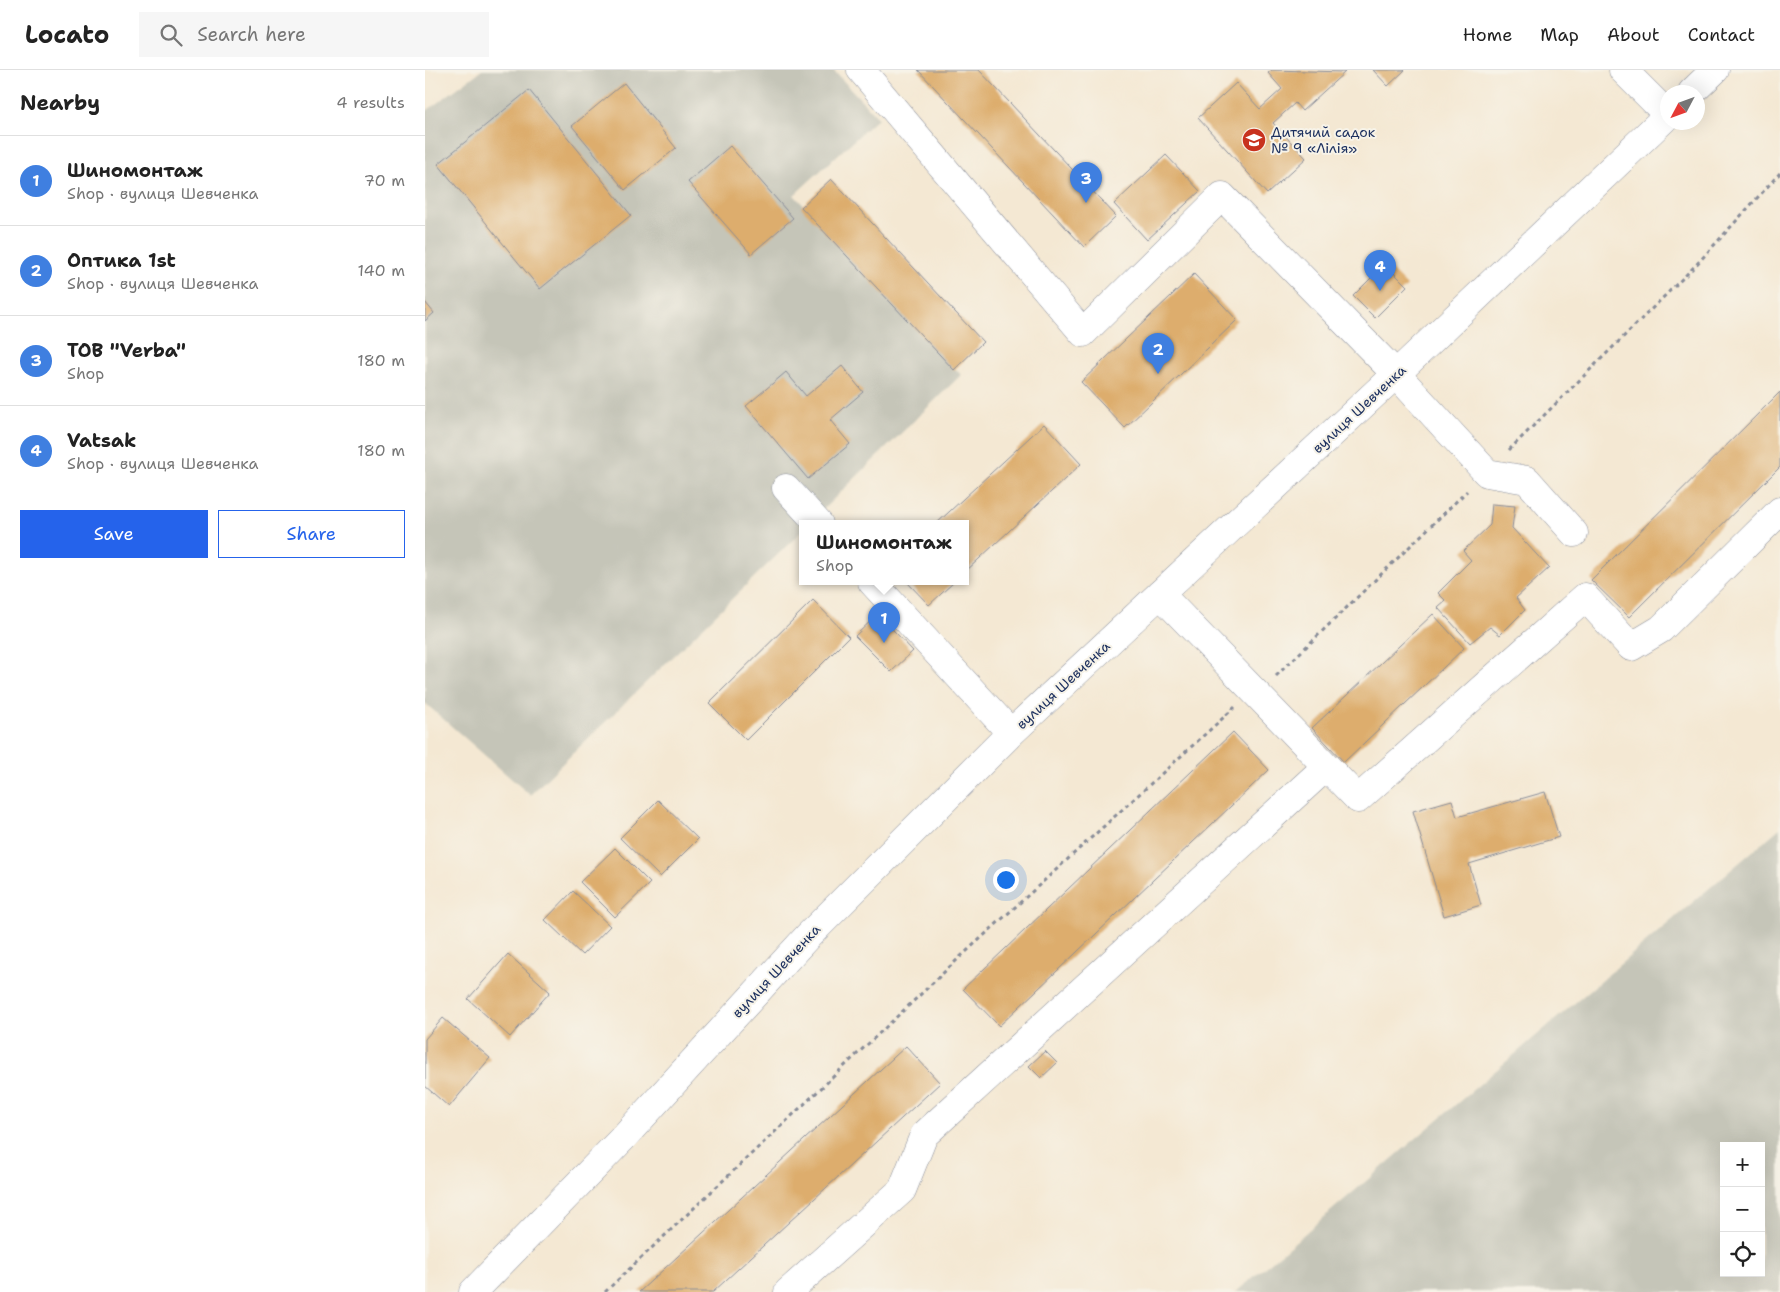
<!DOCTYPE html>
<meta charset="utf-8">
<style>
:root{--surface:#fff;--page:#f6f6f6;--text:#222;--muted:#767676;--line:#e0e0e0;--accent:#2563eb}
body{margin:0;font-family:"Shantell Sans",sans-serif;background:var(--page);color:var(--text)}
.controls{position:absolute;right:15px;bottom:15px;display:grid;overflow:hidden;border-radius:0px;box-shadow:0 5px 20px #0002}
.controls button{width:45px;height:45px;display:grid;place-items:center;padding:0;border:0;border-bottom:1px solid var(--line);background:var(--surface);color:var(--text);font:25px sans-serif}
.compass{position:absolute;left:1235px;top:15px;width:45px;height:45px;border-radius:50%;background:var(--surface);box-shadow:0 5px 20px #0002;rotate:229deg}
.you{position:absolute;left:580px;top:809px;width:18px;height:18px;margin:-12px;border:4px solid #fff;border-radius:50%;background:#1a73e8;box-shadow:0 0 0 8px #1a73e833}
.badge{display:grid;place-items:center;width:32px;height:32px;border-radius:50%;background:var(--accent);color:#fff;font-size:16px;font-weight:700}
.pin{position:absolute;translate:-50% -41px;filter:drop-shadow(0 1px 2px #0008)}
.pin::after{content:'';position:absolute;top:26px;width:18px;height:15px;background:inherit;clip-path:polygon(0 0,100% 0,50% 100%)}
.popup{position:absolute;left:374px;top:450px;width:170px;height:65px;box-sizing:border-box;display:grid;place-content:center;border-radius:0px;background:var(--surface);filter:drop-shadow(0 1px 4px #0005);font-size:16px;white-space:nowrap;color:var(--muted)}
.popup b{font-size:19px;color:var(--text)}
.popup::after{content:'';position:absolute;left:50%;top:100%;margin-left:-10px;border:10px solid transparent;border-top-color:var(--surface)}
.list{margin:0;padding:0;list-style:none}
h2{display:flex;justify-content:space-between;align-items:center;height:65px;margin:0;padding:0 20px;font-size:21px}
h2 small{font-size:16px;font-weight:400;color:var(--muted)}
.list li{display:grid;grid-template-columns:32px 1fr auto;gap:15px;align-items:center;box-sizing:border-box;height:90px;padding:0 20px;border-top:1px solid var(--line)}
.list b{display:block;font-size:19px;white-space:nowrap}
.list p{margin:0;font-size:16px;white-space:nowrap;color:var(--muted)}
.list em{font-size:16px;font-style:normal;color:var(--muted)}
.actions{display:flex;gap:10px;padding:15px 20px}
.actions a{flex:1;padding:11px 0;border:1px solid var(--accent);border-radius:0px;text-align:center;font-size:18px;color:var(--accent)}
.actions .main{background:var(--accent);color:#fff}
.icon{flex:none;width:28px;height:28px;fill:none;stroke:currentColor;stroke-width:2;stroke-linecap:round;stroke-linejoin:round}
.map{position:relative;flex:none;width:1355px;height:1222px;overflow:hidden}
header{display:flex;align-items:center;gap:30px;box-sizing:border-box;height:70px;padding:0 25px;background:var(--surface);border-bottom:1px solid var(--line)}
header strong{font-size:24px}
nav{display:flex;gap:28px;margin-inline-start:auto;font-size:18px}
.search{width:350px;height:45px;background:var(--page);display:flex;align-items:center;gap:12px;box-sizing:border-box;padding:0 18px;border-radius:0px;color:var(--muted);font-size:19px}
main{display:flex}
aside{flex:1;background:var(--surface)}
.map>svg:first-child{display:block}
.industrial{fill:#c5c5b8;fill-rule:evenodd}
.building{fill:#ddad6d}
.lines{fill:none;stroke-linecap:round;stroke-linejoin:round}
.minor-casing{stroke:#888c98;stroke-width:29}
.major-casing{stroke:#888c98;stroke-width:29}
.path{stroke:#888c98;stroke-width:3;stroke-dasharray:4 4;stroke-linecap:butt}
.minor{stroke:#fff;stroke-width:28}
.major{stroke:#fff;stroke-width:28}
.labels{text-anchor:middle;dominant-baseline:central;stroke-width:4;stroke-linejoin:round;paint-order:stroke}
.poi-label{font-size:14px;fill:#1b2f5e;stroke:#f7f3e8;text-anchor:start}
.street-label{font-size:14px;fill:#1b2f5e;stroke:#f7f3e8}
</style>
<header>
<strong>Locato</strong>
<div class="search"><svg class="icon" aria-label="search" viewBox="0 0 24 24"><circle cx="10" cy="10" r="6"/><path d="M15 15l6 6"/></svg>Search here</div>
<nav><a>Home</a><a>Map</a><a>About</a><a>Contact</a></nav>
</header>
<main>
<aside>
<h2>Nearby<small>4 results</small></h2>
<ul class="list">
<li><span class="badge" style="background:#3f7fe0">1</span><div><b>Шиномонтаж</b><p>Shop · вулиця Шевченка</p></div><em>70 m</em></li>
<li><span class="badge" style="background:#3f7fe0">2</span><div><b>Оптика 1st</b><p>Shop · вулиця Шевченка</p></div><em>140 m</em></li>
<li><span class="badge" style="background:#3f7fe0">3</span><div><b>ТОВ &quot;Verba&quot;</b><p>Shop</p></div><em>180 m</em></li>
<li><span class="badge" style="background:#3f7fe0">4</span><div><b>Vatsak</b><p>Shop · вулиця Шевченка</p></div><em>180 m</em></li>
</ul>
<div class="actions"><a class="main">Save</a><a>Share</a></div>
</aside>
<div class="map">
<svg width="1355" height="1222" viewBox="0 0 1355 1222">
<rect width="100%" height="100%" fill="#f7f3e8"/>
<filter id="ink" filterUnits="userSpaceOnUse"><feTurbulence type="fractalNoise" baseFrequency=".02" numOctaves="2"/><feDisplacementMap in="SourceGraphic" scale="10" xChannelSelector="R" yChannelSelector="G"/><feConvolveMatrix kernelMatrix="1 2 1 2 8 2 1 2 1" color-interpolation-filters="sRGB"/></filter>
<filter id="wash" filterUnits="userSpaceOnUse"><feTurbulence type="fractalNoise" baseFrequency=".0096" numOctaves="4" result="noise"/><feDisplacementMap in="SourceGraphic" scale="20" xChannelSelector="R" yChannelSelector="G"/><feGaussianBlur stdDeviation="1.12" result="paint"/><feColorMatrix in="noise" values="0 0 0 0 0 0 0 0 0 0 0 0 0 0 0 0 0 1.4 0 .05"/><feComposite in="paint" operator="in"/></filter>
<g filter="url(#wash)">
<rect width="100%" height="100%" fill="#f4e8d3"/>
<path class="industrial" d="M57,0H408L453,48L369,125L536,305L383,454H378V460L105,725L0,633V42Z
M1355,758V1222H811ZM1299,1076H1336V1203H1299Z"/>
<g id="blocks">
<path class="building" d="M493,0H554L691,146L659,177Z
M847,0L920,2L877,41L870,33L848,53L881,88L842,124L773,48L811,13L835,39L857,19L843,3Z
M948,0H980L963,16Z
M199,13L251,78L200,120L147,56Z
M104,20L206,145L115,219L13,94Z
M305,76L368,148L326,184L263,112Z
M741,85L775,121L722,170L689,134Z
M406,109L558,272L529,300L376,137Z
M960,194L982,216L950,248L928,226Z
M769,204L812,250L700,358L656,312Z
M0,232L9,243L0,251Z
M417,296L438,322L405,350L425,374L383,409L321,336L361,302L381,326Z
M1355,322V397L1204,547L1166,510Z
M619,354L656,394L540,502V454H511Z
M1067,434L1090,436L1087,458L1124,498L1091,528L1100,540L1075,565L1065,557L1045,573L1013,538L1021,531L1013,523L1046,490L1038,481L1065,455Z
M482,512H529L504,535Z
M388,530L424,567L321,670L284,633Z
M453,544L488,581L466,602L430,566Z
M1008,544L1039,578L919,692L887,658Z
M808,662L844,700L574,956L538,919Z
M1120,722L1134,767L1044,794L1056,835L1019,846L988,741L1027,730L1032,747Z
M233,730L273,769L235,807L195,768Z
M190,778L225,813L190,847L155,812Z
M148,821L185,856L157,885L120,850Z
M83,884L125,922L85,967L43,929Z
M18,948L65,988L24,1037L0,1016V969Z
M481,976L515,1013L288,1222H214Z
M620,981L632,993L616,1008L604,996Z"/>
</g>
</g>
<g filter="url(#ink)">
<use href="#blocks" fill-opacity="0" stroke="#888c98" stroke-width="1"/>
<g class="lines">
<g class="minor-casing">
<path id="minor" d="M436,0L658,263L797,126L971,304L1062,403L1102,410L1149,463
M1198,0L1242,44
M361,418L394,454
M447,512L586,663
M735,524L933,729L1160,527L1206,577L1236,559L1355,441
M363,1222L477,1120L499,1065L901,697"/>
</g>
<g class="major-casing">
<path id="major" d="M1267,22L1290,0
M48,1222L197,1069L383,866L586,663L971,304L1242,46"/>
</g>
<path class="path" d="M1084,380L1271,195L1355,103
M851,606L1042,421
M180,1222L533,889L810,637"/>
<use href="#minor" class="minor"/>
<use href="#major" class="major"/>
</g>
</g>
<defs>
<g id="school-disc" transform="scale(1.25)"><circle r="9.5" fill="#c8321e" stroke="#f7f3e8"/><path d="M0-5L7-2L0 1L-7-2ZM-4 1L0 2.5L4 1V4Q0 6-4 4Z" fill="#fff"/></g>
</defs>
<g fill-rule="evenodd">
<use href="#school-disc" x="829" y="70"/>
</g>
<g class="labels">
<g class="poi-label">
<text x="846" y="62">Дитячий садок<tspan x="846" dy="16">№ 9 «Лілія»</tspan></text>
</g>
<g class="street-label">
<text transform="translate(934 339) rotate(-43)">вулиця Шевченка</text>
<text transform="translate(638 615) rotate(-43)">вулиця Шевченка</text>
<text transform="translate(351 901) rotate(-47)">вулиця Шевченка</text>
</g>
</g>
</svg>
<div class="controls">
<button>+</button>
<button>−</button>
<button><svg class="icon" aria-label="locate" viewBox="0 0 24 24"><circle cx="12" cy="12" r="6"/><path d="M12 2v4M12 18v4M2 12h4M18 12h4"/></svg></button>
</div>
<svg class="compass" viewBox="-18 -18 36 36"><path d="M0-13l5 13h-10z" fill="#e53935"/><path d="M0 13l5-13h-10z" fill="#767676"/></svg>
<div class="you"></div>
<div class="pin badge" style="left:459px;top:573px;background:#3f7fe0">1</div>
<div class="popup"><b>Шиномонтаж</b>Shop</div>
<div class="pin badge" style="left:733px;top:304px;background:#3f7fe0">2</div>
<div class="pin badge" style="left:661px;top:133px;background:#3f7fe0">3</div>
<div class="pin badge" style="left:955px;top:221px;background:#3f7fe0">4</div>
</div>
</main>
